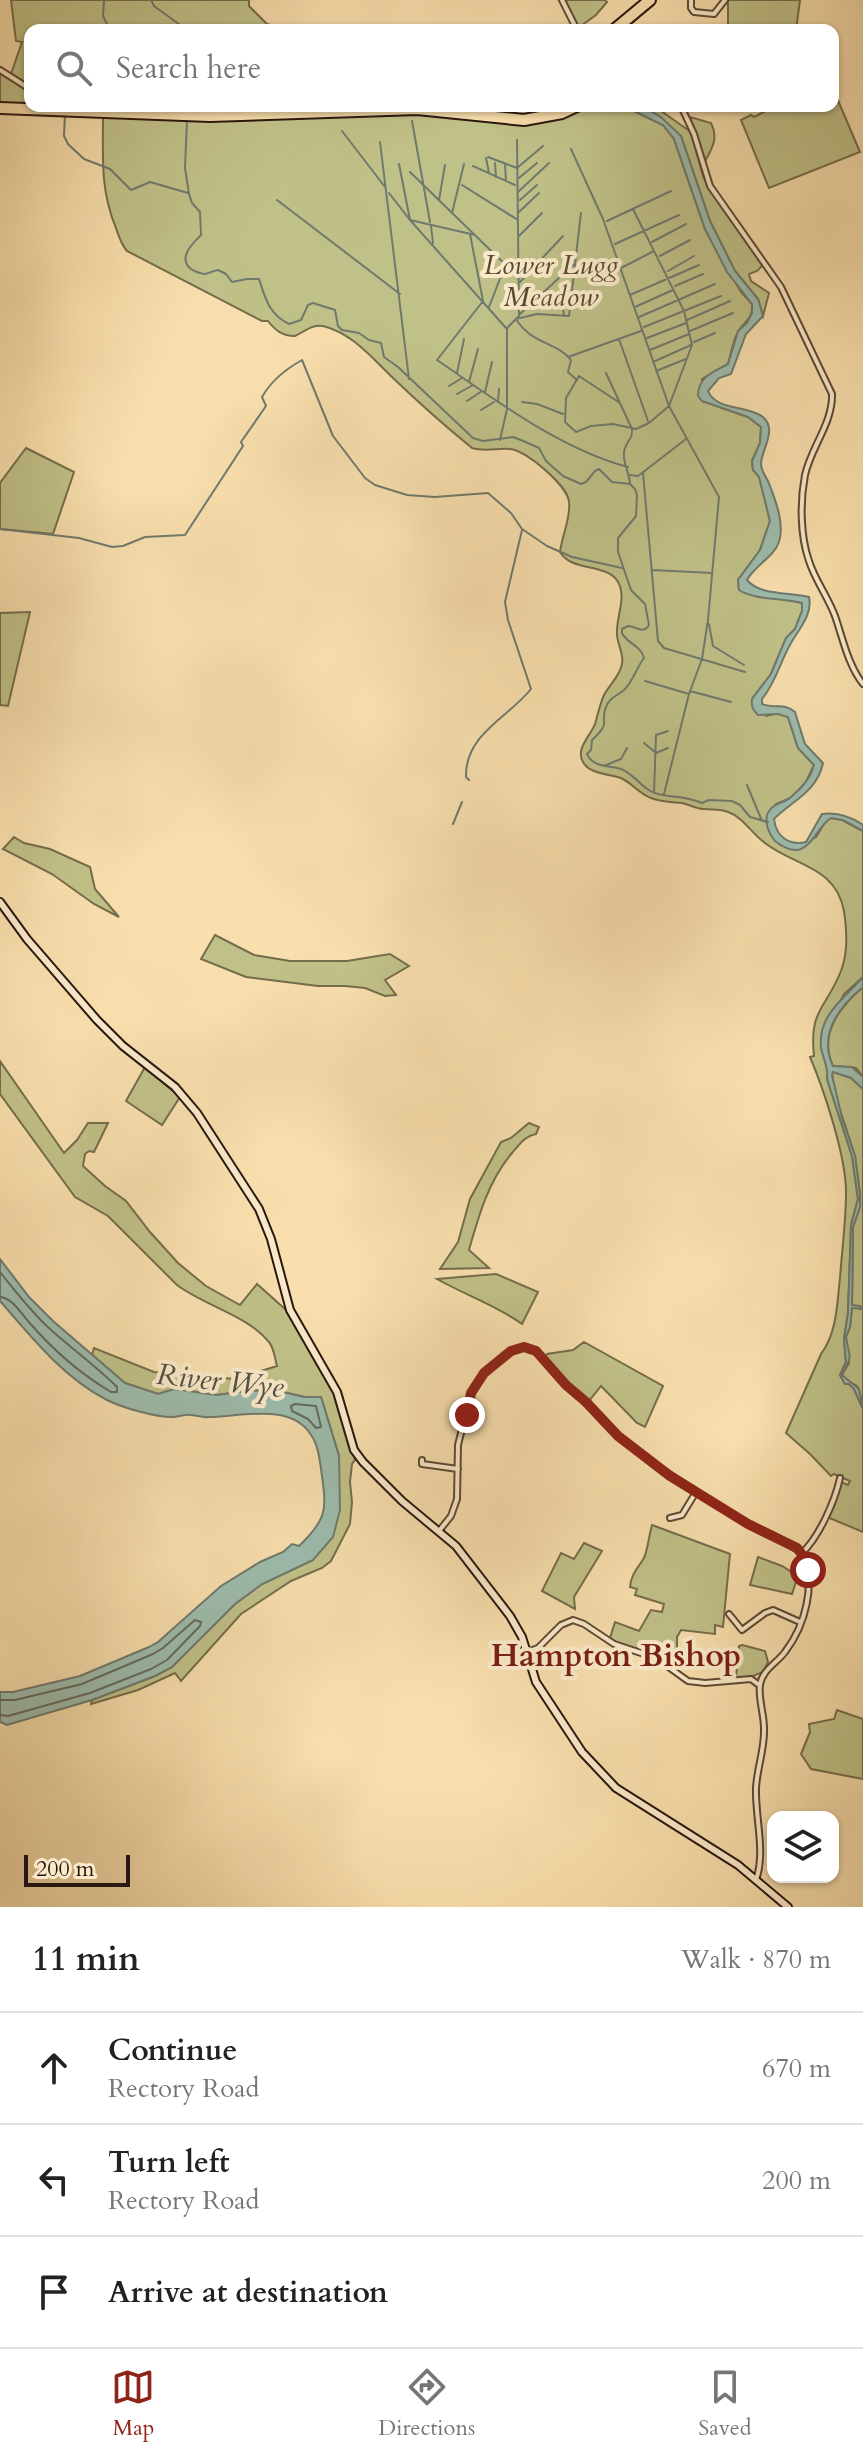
<!DOCTYPE html>
<meta charset="utf-8">
<style>
:root{--surface:#fff;--page:#f2f2f2;--text:#222;--muted:#767676;--line:#e0e0e0;--accent:#8f2418}
body{margin:0;font-family:Cardo,serif;background:var(--page);color:var(--text)}
.controls{position:absolute;right:24px;bottom:24px;display:grid;overflow:hidden;border-radius:16px;box-shadow:0 2px 6px #0004}
.controls button{width:72px;height:72px;display:grid;place-items:center;padding:0;border:0;border-bottom:2px solid var(--line);background:var(--surface);color:var(--text);font:40px sans-serif}
.scale{position:absolute;left:24px;bottom:20px;width:106px;box-sizing:border-box;padding-left:8px;border:4px solid #2a170f;border-top:0;font-size:22px;line-height:28px;white-space:nowrap;color:#2a170f;-webkit-text-stroke:6px #faeaca;paint-order:stroke}
.stop{position:absolute;width:24px;height:24px;margin:-18px;border:6px solid #8f2418;border-radius:50%;background:#fff}
.stop.end{background:#8f2418;border-color:#fff;box-shadow:0 2px 8px #0008}
.list{margin:0;padding:0;list-style:none}
h2{display:flex;justify-content:space-between;align-items:center;height:104px;margin:0;padding:0 32px;font-size:34px}
h2 small{font-size:26px;font-weight:400;color:var(--muted)}
.list li{display:grid;grid-template-columns:52px 1fr auto;gap:24px;align-items:center;box-sizing:border-box;height:112px;padding:0 32px;border-top:2px solid var(--line)}
.list b{display:block;font-size:30px;white-space:nowrap}
.list p{margin:0;font-size:26px;white-space:nowrap;color:var(--muted)}
.list em{font-size:26px;font-style:normal;color:var(--muted)}
.icon{flex:none;width:44px;height:44px;fill:none;stroke:currentColor;stroke-width:2;stroke-linecap:round;stroke-linejoin:round}
.map{position:relative;flex:none;width:863px;height:1907px;overflow:hidden}
.search{position:absolute;background:var(--surface);box-shadow:0 2px 6px #0004;left:24px;right:24px;top:24px;height:88px;display:flex;align-items:center;gap:20px;box-sizing:border-box;padding:0 28px;border-radius:16px;color:var(--muted);font-size:30px}
.sheet{height:440px;background:var(--surface)}
nav{display:flex;justify-content:space-around;align-items:center;box-sizing:border-box;height:112px;border-top:2px solid var(--line);background:var(--surface);font-size:22px;color:var(--muted)}
nav a{display:grid;justify-items:center;gap:4px}
nav .on{color:var(--accent)}
.map>svg:first-child{display:block}
.green{fill:#c0c188;stroke:#756c4c;stroke-width:2}
.water{fill:#9dbcad;stroke:#6f7a6e;stroke-width:2}
.lines{fill:none;stroke-linecap:round;stroke-linejoin:round}
.shore{stroke:#646a5e;stroke-width:2}
.stream{stroke:#6f7a6e;stroke-width:2}
.street-casing{stroke:#5e4936;stroke-width:8}
.secondary-casing{stroke:#2a170f;stroke-width:10}
.highway-casing{stroke:#2a170f;stroke-width:14}
.street{stroke:#faeaca;stroke-width:4}
.secondary{stroke:#faeaca;stroke-width:6}
.highway{stroke:#f8dfad;stroke-width:10}
.route{stroke:#8f2418;stroke-width:10}
.labels{text-anchor:middle;dominant-baseline:central;stroke-width:8;stroke-linejoin:round;paint-order:stroke}
.park-label{font-size:28px;font-style:italic;fill:#574a33;stroke:#faeaca}
.water-label{font-size:30px;font-style:italic;fill:#525146;stroke:#faeaca}
.quarter-label{font-size:32px;font-weight:bold;fill:#7a1f14;stroke:#faeaca}
</style>
<div class="map">
<svg width="863" height="1907" viewBox="0 0 863 1907">
<rect width="100%" height="100%" fill="#f8dfad"/>
<filter id="stains"><feTurbulence type="fractalNoise" baseFrequency=".0025" numOctaves="4"/><feColorMatrix values="0 0 0 0 .2 0 0 0 0 .09 0 0 0 0 .02 0 0 0 .5 -.17"/></filter>
<radialGradient id="worn" r=".72"><stop offset=".6" stop-color="#630" stop-opacity="0"/><stop offset="1" stop-color="#630" stop-opacity=".3"/></radialGradient>
<path class="green" d="M11,0H249V6L267,24L287,30H30V85L11,74L22,42L16,41Z
M565,0H605L607,2L596,15L578,28Z
M728,0H800L796,30H728Z
M0,73L30,92V106L0,105Z
M834,91L860,152L769,188L741,120L751,115L754,117L775,106H833Z
M63,106H412L212,113Z
M580,106H624L663,125L674,139L705,229L741,292L752,304C753,321 744,320 738,332C733,340 731,354 728,364L702,379V401L748,417L761,427L760,443L752,461L753,470L759,476L770,521L760,550L738,580L739,589C759,598 780,598 802,603V611L795,629L786,638L771,674L752,699L766,716L778,713L788,717L798,748L814,765L806,782L791,798L776,804L766,822L780,845L794,849L816,837L826,821L831,818L842,820L863,831V977L844,994L821,1038V1048L829,1067L827,1079L852,1156L858,1199L851,1225L848,1313L844,1339L846,1362L840,1375L845,1384H849L854,1389L863,1409V1532L827,1517L841,1482L848,1485L850,1481L834,1474L831,1476L810,1454L786,1433L821,1354C837,1333 837,1304 840,1278C842,1250 846,1221 846,1192C846,1156 824,1090 810,1057L814,1056C809,1009 826,1009 841,971C848,953 847,930 844,911C836,866 794,866 765,843C752,834 743,817 728,812C720,809 712,810 704,809C696,809 689,804 681,803C670,802 661,802 651,798C639,794 632,783 621,778C610,774 589,774 583,762C575,749 591,735 595,724C598,714 600,704 604,695C610,684 620,676 622,664C624,653 617,644 617,634C616,618 625,602 620,586C611,561 573,574 560,552C562,535 571,518 569,502C568,486 526,450 510,449C497,448 486,452 472,448C445,426 418,402 393,378C372,358 352,333 323,326C312,324 304,332 295,336C282,336 275,330 268,321H262L127,251C121,244 119,237 116,228C100,190 103,156 103,116L428,111L513,121Z
M643,106H654L691,132L703,176L709,188L765,263L757,271L749,274L751,281L769,293L763,316L758,299L735,271L710,221L681,136Z
M690,117L711,123C719,138 712,149 704,163Z
M26,448L74,472L53,534L0,529V483Z
M30,612L8,706L0,705V613Z
M14,837L24,843L50,849L90,867L95,889L119,917L94,904L52,874L3,849Z
M215,935L254,955L290,961H347L390,954L409,966L385,980L396,995L385,996L365,988L345,986H318L246,977L201,959Z
M863,987V1077L856,1068L833,1066C818,1034 840,1007 863,987Z
M0,1061L64,1153L77,1140L88,1123H108L94,1152L89,1151L85,1154L83,1166L105,1186L126,1201L150,1232L178,1263L206,1286L240,1305L257,1284L286,1310L324,1374L334,1392L355,1460L352,1464L350,1482L352,1502L350,1524L331,1561L322,1568L291,1581L241,1614L181,1681L175,1673L138,1690L91,1704L92,1700L155,1676L172,1667L235,1604L262,1584L313,1560L339,1456L321,1397H305L274,1390L247,1391L217,1395L175,1389L158,1394L125,1383L92,1355L94,1348L154,1372L235,1379L277,1366C275,1359 274,1348 269,1342C247,1315 205,1306 177,1285L108,1216L75,1197L0,1094Z
M145,1067L180,1097L162,1125L126,1101Z
M832,1071L851,1078L863,1089V1307L852,1306L853,1227L860,1207V1194L855,1156L834,1091Z
M529,1123L539,1127L536,1134C525,1136 520,1144 512,1153C488,1182 479,1215 469,1250L489,1268L440,1269L458,1242L470,1199L501,1142L511,1138Z
M496,1274L538,1292L522,1324C496,1305 465,1295 437,1279Z
M852,1307L863,1309V1403L857,1386L844,1379L842,1375L849,1363L846,1337L850,1327Z
M584,1342L663,1386L645,1427L637,1423L601,1386L589,1401L569,1385L545,1359L547,1354L573,1350Z
M652,1525L730,1554L723,1627L715,1625V1634L681,1630L677,1637V1650L670,1664L652,1653L620,1644L610,1638L615,1622L639,1631L651,1610L662,1612L664,1604L635,1595L637,1589L630,1587C631,1574 638,1568 644,1558C648,1549 649,1535 652,1525Z
M584,1543L602,1551L574,1597L575,1609L542,1591L561,1553L574,1559Z
M758,1557L782,1566L798,1576L792,1594L750,1585Z
M742,1645L765,1651L768,1662L763,1672L748,1678L736,1677L739,1646Z
M837,1710L863,1719V1779L811,1769L801,1754L810,1732L809,1724L834,1719Z"/>
<path class="water" d="M624,106H643L662,118L681,136L710,221L735,271L758,299L763,316L746,334L731,374L719,378L708,391C716,411 748,405 763,417C778,430 761,450 761,464C761,470 765,476 768,481C775,499 785,523 779,542C774,557 754,566 747,580C760,596 790,592 809,597C813,614 799,629 791,643C780,662 776,682 762,699V704C774,710 782,701 795,712L805,744L823,763C817,792 793,800 774,819C776,836 788,846 806,842L822,814C837,812 850,816 863,825V831L843,820L831,818C812,830 809,867 775,841C767,831 761,815 774,806C779,802 786,802 791,797C801,789 811,777 814,765L798,748L788,717L778,714L758,715C753,710 751,707 752,699L771,674L786,638L795,629L802,611V603C783,598 754,600 739,590L738,580L760,550L770,521L759,477L753,470L752,461L760,443L761,427L748,417L702,401L698,396C698,377 713,372 728,364L738,331L747,323L752,313V304L727,272L705,229L674,139L663,125Z
M863,977V987C840,1006 818,1034 833,1066L852,1067L863,1077V1089L851,1078L833,1072L832,1075L842,1118L855,1156L860,1194V1207L853,1227L852,1305L860,1306L863,1309L852,1308L850,1327L846,1337C849,1359 854,1353 842,1375L859,1389L863,1409L854,1389L849,1384H845L840,1375L846,1362L844,1339L848,1313L851,1225L858,1199L852,1156L827,1079C829,1067 823,1060 821,1047C818,1014 845,998 863,977Z
M0,1259L29,1297L53,1321L125,1383L158,1394L174,1389L217,1395L247,1391L274,1390L304,1397H321L339,1456L340,1510L333,1537L313,1560L262,1584L235,1604L172,1667L155,1676L92,1700L7,1725L0,1722V1692H13L80,1676L149,1647L158,1642L221,1586L260,1562L283,1552L292,1544L299,1546C326,1520 327,1511 322,1476C320,1463 319,1446 311,1435C291,1402 239,1417 208,1417C202,1418 196,1415 190,1415C184,1414 178,1417 172,1417C155,1417 123,1408 107,1400C64,1378 31,1337 0,1301Z"/>
<g class="lines">
<path class="shore" d="M0,1272C16,1292 31,1312 50,1329C72,1349 96,1366 117,1387V1392H111C79,1373 52,1349 28,1321C20,1312 12,1298 0,1297
M295,1404L316,1406L321,1427L316,1428L308,1419L292,1411L291,1406Z
M0,1700H15L82,1684L153,1654L163,1648L195,1620L201,1622L200,1626L167,1660L151,1669L90,1693L8,1716L0,1715"/>
<path class="stream" d="M104,0L103,16L110,30
M151,0L154,6L187,30
M170,106L178,109L180,106
M221,106L223,110L227,111
M65,113L64,136L68,144L84,159L110,169L131,190L150,182L188,193
M187,120L185,168L189,194L192,203L200,212L201,235C193,243 177,258 191,269C194,271 201,274 205,274C209,273 213,271 218,270L226,274L232,282L247,279H259C265,298 269,314 289,324L301,320L308,305L313,303L335,310L338,326L342,330L359,333L369,340L381,343L384,357L398,367L473,438L483,441L513,437L521,440L539,448L546,461L563,476L581,484L586,482L595,471L599,469L612,482L630,484L635,489L637,495L636,516L618,538V552L631,590L645,604L649,625C643,635 636,626 628,626L622,629V633C627,644 641,645 644,658C637,667 632,683 624,690C617,696 609,698 606,707C599,723 613,721 592,740L591,750L587,754C594,768 607,765 621,769C635,774 643,791 658,794C675,798 685,796 702,803L709,800L732,801L740,805L750,817L768,822
M412,121L430,222
M342,131L385,187
M380,142L409,379
M571,149L603,219L669,406L649,423L636,429L613,424L591,426L576,432L565,422L566,398L579,376L620,403
M488,157L517,168L543,146
M486,158L489,173
M495,163L496,177
M399,164L410,220L506,328
M505,164L506,181
M473,166L515,185
M410,172L518,277
M519,178L537,163
M462,185L518,220
M518,192L549,163
M389,193L410,220L475,235
M277,200L400,294
M439,200L445,165
M520,200L537,185
M633,209L684,311L692,345L669,406L719,497L708,620L702,659L689,694L664,794
M519,212L539,193
M452,213L464,164
M607,221L671,191
M431,226L433,243
M470,234L483,301L437,360C494,399 560,449 628,467
M518,237L542,213
M652,242L686,224
M615,244L679,215
M660,256L690,240
M621,268L654,251
M668,271L694,256
M520,282L563,236
M675,286L703,274
M630,295L699,265
M541,302L562,303L564,315
M489,307L503,271
M635,307L673,290
M519,315L573,265
M639,317L715,284
M687,320L730,301
M644,327L721,296
M690,331L733,313
M647,338L686,323
M619,339L648,421
M694,342L715,333
M650,350L689,334
M568,357L641,331
M653,362L691,345
M656,371L686,359
M457,373L464,339
M606,373L632,429C633,439 628,439 625,448C621,458 629,473 630,483
M577,380L568,372L571,360C556,341 532,345 516,319L537,314L569,316L581,213
M469,382L478,349
M449,386L462,378
M485,392L492,362
M457,394L473,385
M467,401L482,391
M498,402L499,389
M522,402L537,404L563,414
M481,410L494,402
M500,440L507,409V328L519,316L517,140
M643,473L658,641L664,648L745,672
M629,475L638,476L686,439
M0,529L79,538L112,547L123,546L145,537L185,535L243,446L241,442L266,406L262,397C271,381 286,369 302,360L333,436L365,478L375,485L407,495L435,497L488,493L511,513L522,529L547,546L572,557L622,568
M652,570L712,573
M709,624L713,646L744,665
M645,681L689,694
M690,691L731,702
M644,743L656,753L668,748
M604,766L621,759L627,748
M469,780L466,777C465,734 508,718 531,689L508,620L505,602L522,530
M747,785L762,821
M654,793L656,735L668,731
M453,824L462,802"/>
<g class="street-casing">
<path id="street" d="M562,0L577,30
M691,0V8L694,12L714,14L725,0
M0,70L30,89
M681,106L694,134L710,186L781,287L832,394C833,423 811,447 805,475C800,501 800,535 809,561C815,580 828,597 835,616C843,639 848,665 863,684
M422,1460V1464L458,1469
M670,1518L682,1515L696,1492
M439,1531L451,1516L457,1499L458,1445L471,1393L484,1373L511,1351L524,1347L536,1351L566,1385L592,1408L618,1436L661,1469L748,1524L785,1542L802,1553
M802,1553C819,1537 835,1501 840,1478
M729,1614L742,1630L765,1613L773,1610L800,1622
M527,1652L538,1648L561,1625L573,1620L584,1624L614,1644L656,1658L688,1681L705,1683L751,1679L759,1685
M756,1880C766,1852 755,1818 756,1788C757,1768 765,1748 764,1728C764,1714 758,1698 760,1685C762,1670 777,1663 785,1652C805,1626 817,1583 802,1553"/>
</g>
<g class="secondary-casing">
<path id="secondary" d="M0,902L27,939L97,1020L123,1046L175,1087L197,1113L259,1209L271,1239L290,1310L337,1392L354,1450L363,1462L402,1501L456,1546L510,1616L522,1637L536,1682L582,1752L616,1788L738,1865L788,1907"/>
</g>
<g class="highway-casing">
<path id="highway" d="M614,30L650,0
M0,108L210,116L417,109L524,120L562,113L577,106"/>
</g>
<use href="#street" class="street"/>
<use href="#secondary" class="secondary"/>
<use href="#highway" class="highway"/>
</g>
<g class="lines">
<path class="route" d="M467,1415L471,1393L484,1373L511,1351L524,1347L536,1351L566,1385L586,1402L618,1436L670,1476L748,1524L797,1548L804,1557L808,1570"/>
</g>
<g class="labels">
<g class="park-label">
<text x="551" y="265">Lower Lugg<tspan x="551" dy="32">Meadow</tspan></text>
</g>
<g class="water-label">
<text transform="translate(220 1381) rotate(6)">River Wye</text>
</g>
<g class="quarter-label">
<text x="616" y="1656">Hampton Bishop</text>
</g>
</g>
<rect width="100%" height="100%" filter="url(#stains)"/>
<rect width="100%" height="100%" fill="url(#worn)"/>
</svg>
<div class="controls">
<button><svg class="icon" aria-label="layers" viewBox="0 0 24 24"><path d="M12 4l9 5-9 5-9-5zM3 14l9 5 9-5"/></svg></button>
</div>
<div class="scale">200 m</div>
<div class="stop" style="left:808px;top:1570px"></div>
<div class="stop end" style="left:467px;top:1415px"></div>
<div class="search"><svg class="icon" aria-label="search" viewBox="0 0 24 24"><circle cx="10" cy="10" r="6"/><path d="M15 15l6 6"/></svg>Search here</div>
</div>
<section class="sheet">
<h2>11 min<small>Walk · 870 m</small></h2>
<ul class="list">
<li><svg class="icon" aria-label="ahead" viewBox="0 0 24 24"><path d="M12 20V5M6 11l6-6 6 6"/></svg><div><b>Continue</b><p>Rectory Road</p></div><em>670 m</em></li>
<li><svg class="icon" aria-label="left" viewBox="0 0 24 24"><path d="M17 20v-9H6M10 6l-5 5 5 5"/></svg><div><b>Turn left</b><p>Rectory Road</p></div><em>200 m</em></li>
<li><svg class="icon" aria-label="arrive" viewBox="0 0 24 24"><path d="M6 21V4h12l-3 4 3 4H6"/></svg><div><b>Arrive at destination</b></div></li>
</ul>
</section>
<nav>
<a class="on"><svg class="icon" aria-label="map" viewBox="0 0 24 24"><path d="M3 6l6-2 6 2 6-2v14l-6 2-6-2-6 2zM9 4v14M15 6v14"/></svg>Map</a>
<a><svg class="icon" aria-label="directions" viewBox="0 0 24 24"><path d="M12 3l9 9-9 9-9-9zM9 14v-3h6M13 9l2 2-2 2"/></svg>Directions</a>
<a><svg class="icon" aria-label="saved" viewBox="0 0 24 24"><path d="M7 4h10v16l-5-4-5 4z"/></svg>Saved</a>
</nav>
